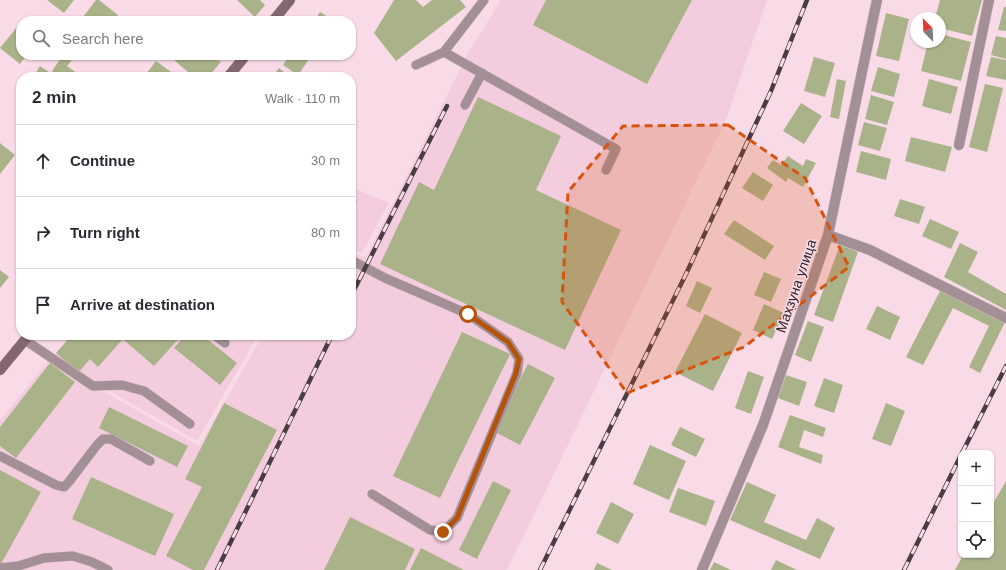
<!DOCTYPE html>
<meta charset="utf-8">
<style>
:root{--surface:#fff;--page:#f7f7f7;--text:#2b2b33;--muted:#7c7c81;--line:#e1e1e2}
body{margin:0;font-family:Helvetica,sans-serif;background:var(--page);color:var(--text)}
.controls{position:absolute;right:12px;bottom:12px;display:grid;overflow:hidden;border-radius:8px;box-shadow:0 1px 3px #0004}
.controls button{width:36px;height:36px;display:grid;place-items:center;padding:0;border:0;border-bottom:1px solid var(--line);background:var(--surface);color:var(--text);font:20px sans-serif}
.compass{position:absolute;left:910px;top:12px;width:36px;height:36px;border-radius:50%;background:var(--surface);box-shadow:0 1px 3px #0004;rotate:336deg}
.stop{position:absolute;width:12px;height:12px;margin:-9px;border:3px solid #b45309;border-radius:50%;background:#fff}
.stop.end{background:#b45309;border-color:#fff;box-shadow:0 1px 4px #0008}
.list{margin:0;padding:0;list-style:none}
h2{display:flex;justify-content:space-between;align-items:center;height:52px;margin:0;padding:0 16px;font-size:17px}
h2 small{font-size:13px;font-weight:400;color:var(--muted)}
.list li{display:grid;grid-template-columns:26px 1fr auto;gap:12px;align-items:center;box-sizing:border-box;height:72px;padding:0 16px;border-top:1px solid var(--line)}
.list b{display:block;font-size:15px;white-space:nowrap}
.list em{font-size:13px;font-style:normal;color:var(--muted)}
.icon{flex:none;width:22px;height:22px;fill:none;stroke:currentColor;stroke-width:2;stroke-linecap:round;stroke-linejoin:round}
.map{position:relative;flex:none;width:1006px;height:570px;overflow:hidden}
.search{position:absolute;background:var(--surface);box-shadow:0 1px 3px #0004;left:16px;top:16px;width:340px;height:44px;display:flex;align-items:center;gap:10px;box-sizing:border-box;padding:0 14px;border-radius:16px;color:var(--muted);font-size:15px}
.panel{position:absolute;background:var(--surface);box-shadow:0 1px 3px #0004;left:16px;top:72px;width:340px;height:268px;border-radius:16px}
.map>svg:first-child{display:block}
.built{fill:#f3cddd}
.building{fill:#aab28a}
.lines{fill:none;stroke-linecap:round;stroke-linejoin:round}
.service-casing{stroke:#d5bac5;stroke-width:10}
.minor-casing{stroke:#d5bac5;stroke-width:11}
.secondary-casing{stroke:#d5bac5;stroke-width:11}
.service{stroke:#a39097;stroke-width:9}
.minor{stroke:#a39097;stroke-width:10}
.secondary{stroke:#826773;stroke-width:10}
.rail-casing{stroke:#493c42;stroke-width:4.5}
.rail{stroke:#f9dbe7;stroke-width:3;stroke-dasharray:9;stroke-linecap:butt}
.route{stroke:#b45309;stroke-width:5}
.marked{fill:#d6540f;fill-opacity:0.2;stroke:#d6540f;stroke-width:3;stroke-dasharray:8 5;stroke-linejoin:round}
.labels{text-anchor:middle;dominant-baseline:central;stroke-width:3;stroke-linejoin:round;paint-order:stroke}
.street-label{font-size:14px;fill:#2f2429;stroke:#f9dbe7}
</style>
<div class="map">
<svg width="1006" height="570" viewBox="0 0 1006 570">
<rect width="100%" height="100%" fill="#f9dbe7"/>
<path class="built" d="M501,0H767L726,120L507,570H0V420L49,360L199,446L263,335H351V253L366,257L468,53Z
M351,187L389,203L362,253L351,250Z
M72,335H258L197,441L52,358Z"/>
<path class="building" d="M47,0H74L64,13Z
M96,0H99L118,15L113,21H88L83,17Z
M237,0H260L265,5L255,17Z
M394,0H416L423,7L432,0H460L466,7L396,61L374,33Z
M546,0H692L647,84L533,25Z
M940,0H982L972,36L940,28V18H935Z
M1004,7H1006V31L998,30Z
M320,12L334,21H314Z
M886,13L909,19L899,61L876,56Z
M21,22V55H27L20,64L0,48Z
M940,34L971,42L961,81L921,71L928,42H940Z
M996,36L1006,38V59L991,55Z
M63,55L72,60L67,66L82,77H60L52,71Z
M168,55H212L221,62L208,77H194Z
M290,55H312L298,75L283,65Z
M814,57L835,63L825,97L804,91Z
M991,57L1006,60V80L986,76Z
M156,61L171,72L167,77H144Z
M40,66L52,74L49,77H33Z
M878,67L900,74L894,97L871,91Z
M279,68L290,77H272Z
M837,79L846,81L839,119L830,117Z
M929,79L958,87L951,114L922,106Z
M985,84L1003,88L987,152L969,147Z
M871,95L894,102L887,125L865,119Z
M478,97L561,136L536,190L621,230L565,350L380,264L419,182L434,190Z
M801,103L822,116L804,144L783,131Z
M864,122L887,128L880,151L858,145Z
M911,137L952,147L945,172L905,161Z
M0,143L15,155L0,174Z
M861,151L891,159L886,180L856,172Z
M788,156L803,166L806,159L816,163L803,187L788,178L786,182L767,168L773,160L781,165Z
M753,172L773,185L763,201L742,188Z
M351,197L357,200L351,211Z
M900,199L925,207L919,224L894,216Z
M930,219L959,232L951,249L922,236Z
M734,220L774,246L765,260L724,234Z
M960,243L978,252L968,272L1006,294V310L944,277Z
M840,245L858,252L833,322L814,315Z
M0,270L9,277L0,288Z
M764,272L781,279L771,302L754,295Z
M697,281L712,288L700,313L686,306Z
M941,289L1005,322L980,373L969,367L989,326L953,308L923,365L906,357Z
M764,304L784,313L772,339L753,330Z
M877,306L900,317L890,340L866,329Z
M705,314L742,333L713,391L675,372Z
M808,321L824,327L811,362L795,355Z
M462,332L510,354L440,498L393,476Z
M72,335H117L122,340L98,367L90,359L78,373L56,353Z
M118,335H182L154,366Z
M185,335H202L237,363L220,385L174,348Z
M50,363L75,382L16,458L0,446V427Z
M528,364L555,378L520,445L493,431Z
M748,371L764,377L751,414L735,408Z
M786,375L807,382L799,406L778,398Z
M824,378L843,385L834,413L814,406Z
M224,403L277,430L204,570H193L166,556L202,487L185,479Z
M886,403L905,411L891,446L872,439Z
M109,407L188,446L177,467L99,428Z
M790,415L826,428L823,437L804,430L799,447L823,455L821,464L778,447Z
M680,427L705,439L696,457L671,445Z
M650,445L686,461L669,500L633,484Z
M0,470L41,492L1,564H0Z
M91,477L174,514L155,556L72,519Z
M493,481L511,490L477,559L459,550Z
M1006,481V570H955L963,555H991V507Z
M747,482L776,495L764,522L806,540L817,518L835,528L820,559L730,520Z
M678,488L715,501L706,526L669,512Z
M611,502L634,514L618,544L596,533Z
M350,517L415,549L405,570H324Z
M421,548L464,570H410Z
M776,560L797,570H771Z
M714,562L731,570H710Z
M597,563L612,570H594Z"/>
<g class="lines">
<g class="service-casing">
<path id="service" d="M444,52L616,149L606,170
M416,65L444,52L484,0
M465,105L482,73
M351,260L385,278L468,314L508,342L519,359L517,373L457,518L443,532L430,530L372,494
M214,335L225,343
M25,340L93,386L122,385L144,391L190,424
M0,456L56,485L64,487L68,483L97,445L103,439H111L150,461
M0,568L18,566L44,558L73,556L92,562L108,570"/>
</g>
<g class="minor-casing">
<path id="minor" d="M959,145L989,0
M828,235L870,250L1006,318
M702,570L763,425L828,235L877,0"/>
</g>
<g class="secondary-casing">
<path id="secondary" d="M273,21L290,0
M228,77L246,55
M0,370L29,335"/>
</g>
<use href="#service" class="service"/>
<use href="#minor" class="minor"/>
<use href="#secondary" class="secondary"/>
<g class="rail-casing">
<path id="rail" d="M351,296L447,106
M962,453L1006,366
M217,570L332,335
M540,570L686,274L771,91L807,0
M904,570L961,455"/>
</g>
<use href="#rail" class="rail"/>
</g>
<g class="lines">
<path class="route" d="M443,532L457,518L516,373L519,359L508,342L468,314"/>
</g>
<path class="marked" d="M728,125L805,178L849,267L744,347L627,393L562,302L568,192L623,126Z"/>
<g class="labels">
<g class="street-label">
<text transform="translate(796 286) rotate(-71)">Махзуна улица</text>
</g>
</g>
</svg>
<div class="controls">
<button>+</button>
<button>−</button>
<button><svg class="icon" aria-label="locate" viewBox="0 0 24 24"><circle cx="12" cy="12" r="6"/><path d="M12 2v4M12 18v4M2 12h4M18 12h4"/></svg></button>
</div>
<svg class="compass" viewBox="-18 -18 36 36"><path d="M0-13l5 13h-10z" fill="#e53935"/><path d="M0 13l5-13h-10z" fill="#7c7c81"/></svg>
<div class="stop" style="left:468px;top:314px"></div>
<div class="stop end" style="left:443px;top:532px"></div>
<div class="search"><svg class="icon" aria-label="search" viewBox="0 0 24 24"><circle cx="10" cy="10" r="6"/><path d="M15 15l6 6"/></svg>Search here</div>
<section class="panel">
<h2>2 min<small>Walk · 110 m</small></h2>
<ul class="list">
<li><svg class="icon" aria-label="ahead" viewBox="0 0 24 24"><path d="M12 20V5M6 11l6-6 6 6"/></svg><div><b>Continue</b></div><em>30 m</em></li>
<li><svg class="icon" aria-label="right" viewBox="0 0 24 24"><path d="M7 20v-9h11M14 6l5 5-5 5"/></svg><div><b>Turn right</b></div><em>80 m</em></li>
<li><svg class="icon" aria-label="arrive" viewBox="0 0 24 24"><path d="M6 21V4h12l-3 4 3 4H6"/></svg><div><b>Arrive at destination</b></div></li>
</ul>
</section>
</div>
